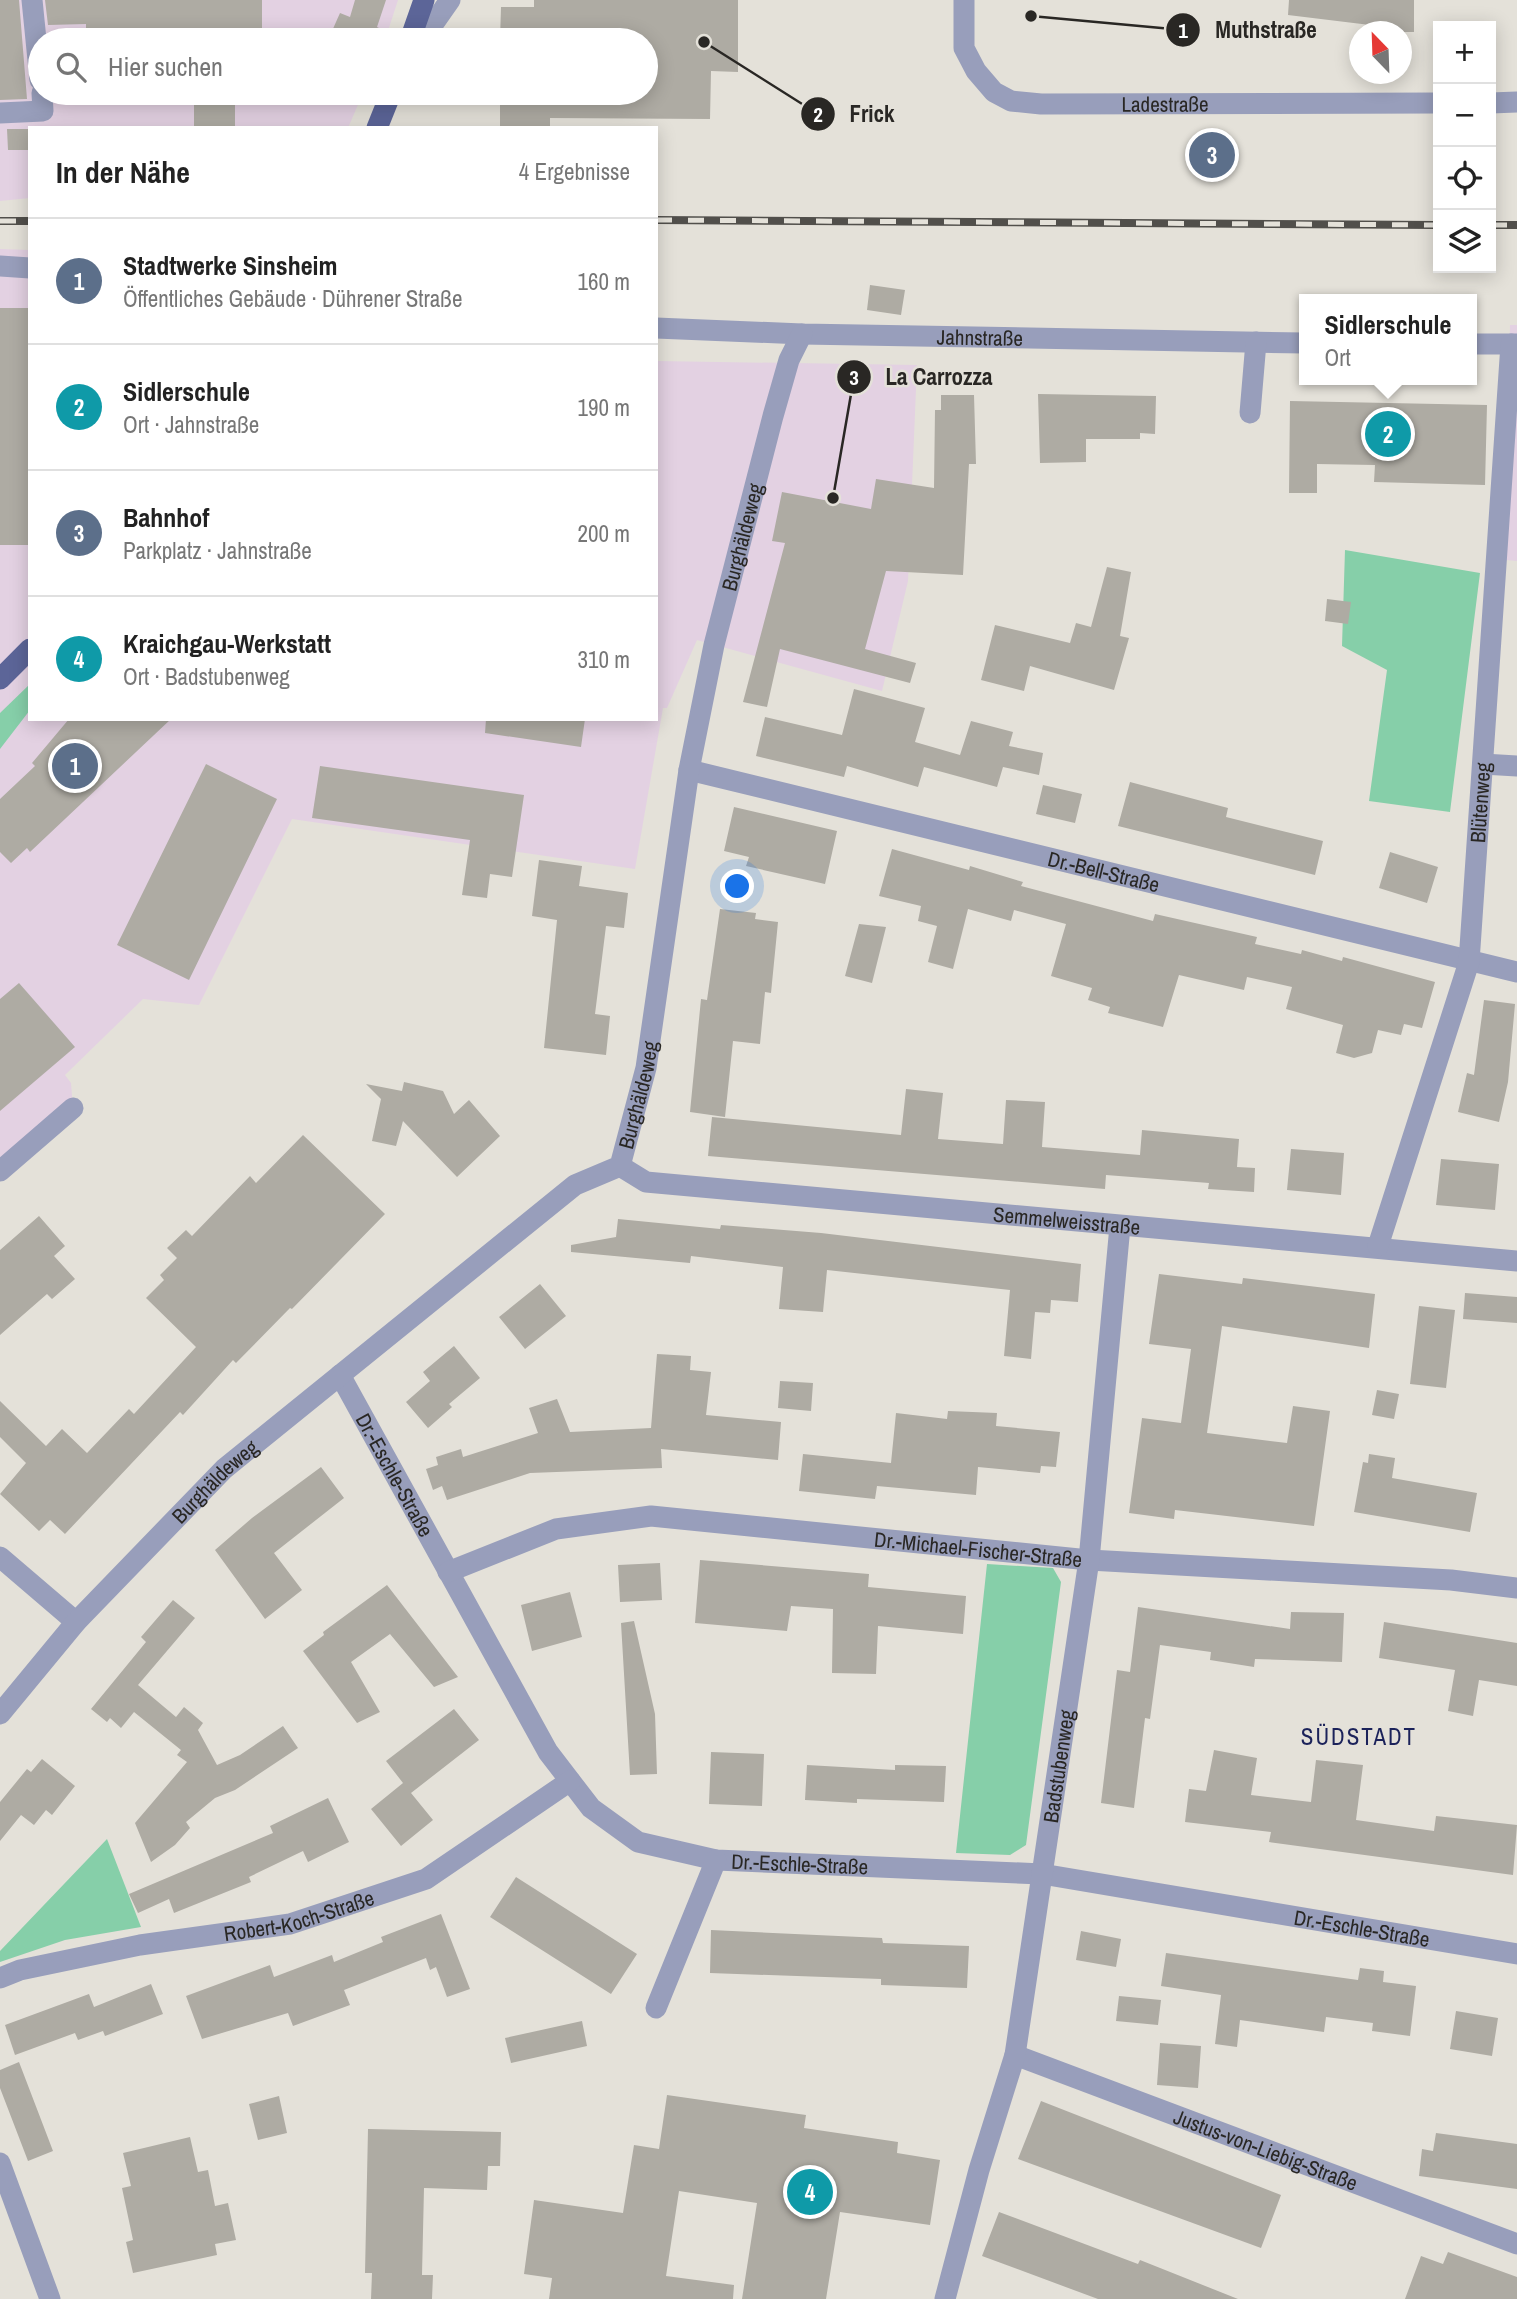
<!DOCTYPE html>
<html lang="de">
<meta charset="utf-8">
<style>
:root{--surface:#fff;--page:#f6f6f6;--text:#222;--muted:#767676;--line:#e0e0e0;--accent:#d93025}
body{margin:0;font-family:"Archivo Narrow",sans-serif;background:var(--page);color:var(--text)}
.controls{position:absolute;right:21px;top:21px;display:grid;overflow:hidden;border-radius:0px;box-shadow:0 4px 18px #0003}
.controls button{width:63px;height:63px;display:grid;place-items:center;padding:0;border:0;border-bottom:2px solid var(--line);background:var(--surface);color:var(--text);font:35px sans-serif}
.compass{position:absolute;left:1349px;top:21px;width:63px;height:63px;border-radius:50%;background:var(--surface);box-shadow:0 4px 18px #0003;rotate:337deg}
.you{position:absolute;left:738px;top:887px;width:24px;height:24px;margin:-18px;border:5px solid #fff;border-radius:50%;background:#1a73e8;box-shadow:0 0 0 10px #1a73e833}
.badge{display:grid;place-items:center;width:46px;height:46px;border-radius:50%;background:var(--accent);color:#fff;font-size:23px;font-weight:700}
.pin{position:absolute;translate:-50% -50%;border:4px solid #fff;box-shadow:0 2px 7px #0006}
.popup{position:absolute;left:1299px;top:294px;width:178px;height:91px;box-sizing:border-box;display:grid;place-content:center;border-radius:0px;background:var(--surface);filter:drop-shadow(0 2px 5px #0005);font-size:23px;white-space:nowrap;color:var(--muted)}
.popup b{font-size:26px;color:var(--text)}
.popup::after{content:'';position:absolute;left:50%;top:100%;margin-left:-14px;border:14px solid transparent;border-top-color:var(--surface)}
.list{margin:0;padding:0;list-style:none}
h2{display:flex;justify-content:space-between;align-items:center;height:91px;margin:0;padding:0 28px;font-size:30px}
h2 small{font-size:23px;font-weight:400;color:var(--muted)}
.list li{display:grid;grid-template-columns:46px 1fr auto;gap:21px;align-items:center;box-sizing:border-box;height:126px;padding:0 28px;border-top:2px solid var(--line)}
.list b{display:block;font-size:26px;white-space:nowrap}
.list p{margin:0;font-size:23px;white-space:nowrap;color:var(--muted)}
.list em{font-size:23px;font-style:normal;color:var(--muted)}
.icon{flex:none;width:38px;height:38px;fill:none;stroke:currentColor;stroke-width:2;stroke-linecap:round;stroke-linejoin:round}
.map{position:relative;flex:none;width:1517px;height:2299px;overflow:hidden}
.search{position:absolute;background:var(--surface);box-shadow:0 4px 18px #0003;left:28px;top:28px;width:630px;height:77px;display:flex;align-items:center;gap:18px;box-sizing:border-box;padding:0 24px;border-radius:38px;color:var(--muted);font-size:26px}
.panel{position:absolute;background:var(--surface);box-shadow:0 4px 18px #0003;left:28px;top:126px;width:630px;height:595px;border-radius:0px}
.map>svg:first-child{display:block}
.industrial{fill:#e3d1e2}
.green{fill:#86cfa9}
.building{fill:#aeaba3}
.lines{fill:none;stroke-linecap:round;stroke-linejoin:round}
.minor{stroke:#989ebb;stroke-width:21}
.major{stroke:#5c6598;stroke-width:21}
.rail-casing{stroke:#514f4b;stroke-width:8}
.rail{stroke:#e4e1d9;stroke-width:5;stroke-dasharray:16;stroke-linecap:butt}
.labels{text-anchor:middle;dominant-baseline:central;stroke-width:5;stroke-linejoin:round;paint-order:stroke}
.street-label{font-size:21px;fill:#292724;stroke:#e4e1d9}
.neighbourhood-label{font-size:23px;letter-spacing:2px;fill:#1b225a;stroke:#e4e1d9}
.leader{fill:none;stroke:#292724;stroke-width:2.5}
.callout-dot{fill:#292724;stroke:#e4e1d9;stroke-width:2.5}
.mark-label{font-size:21px;text-anchor:middle;font-weight:bold;fill:#fff}
.callout-label{font-size:23px;text-anchor:middle;font-weight:bold;fill:#292724;stroke:#e4e1d9;stroke-width:5;stroke-linejoin:round;paint-order:stroke}
</style>
<div class="map">
<svg width="1517" height="2299" viewBox="0 0 1517 2299">
<rect width="100%" height="100%" fill="#e4e1d9"/>
<path class="industrial" d="M0,0H398L385,40H40V93H363L348,128H30V198L0,201Z
M0,249L30,250V719H656V361L917,365L908,581L882,691L697,640L667,708H663L635,869L292,819L199,1005L143,999L65,1075L71,1083L73,1108L0,1171Z
M1510,325H1517V561L1506,560Z"/>
<path class="green" d="M1345,550L1480,573L1450,812L1369,801L1387,670L1342,646Z
M30,684V710L0,749V713Z
M987,1564L1053,1568L1061,1582L1026,1845L1010,1855L956,1853Z
M107,1839L141,1927L65,1940L0,1962V1951Z"/>
<path class="building" d="M0,0H19L27,99L0,100Z
M45,0H262V40H86V24L48,25Z
M355,0H386L377,27L397,37V40H328L340,13L350,17Z
M534,0H738V72L711,71L710,119L550,118V128L500,127V93H646V40H500L501,7H534Z
M1289,0H1414V32H1370V25L1288,15Z
M194,93H235V128H194Z
M7,129H30V150H8Z
M870,285L905,290L901,315L867,310Z
M0,308H30V545H0Z
M1038,394L1156,396L1155,434L1140,433V439H1086V462L1040,463Z
M941,395H974L976,464H969L963,575L886,571L865,649L916,663L910,683L780,649L767,707L743,702L785,543L772,541L782,492L871,509L876,479L934,488L935,410H941Z
M1290,401L1487,405L1485,485L1374,482L1375,465L1317,464V493H1289Z
M1107,567L1131,572L1120,636L1129,638L1114,690L1030,666L1024,691L981,680L995,625L1070,643L1076,623L1091,627Z
M1327,599L1351,602L1348,624L1325,621Z
M854,689L925,708L915,742L960,755L971,721L1013,732L1009,746L1043,753L1039,775L1003,767L997,787L924,767L918,787L847,766L844,777L756,756L765,717L842,735Z
M69,719H171L30,852L27,848L11,863L0,852V799L35,766L32,763Z
M486,719H585L581,747L485,733Z
M206,764L277,799L189,980L117,945Z
M320,766L524,795L512,877L490,874L487,898L462,895L470,840L312,818Z
M1130,782L1228,808L1226,817L1323,841L1315,875L1118,826Z
M1043,785L1082,794L1075,823L1036,814Z
M734,807L837,831L825,884L746,866L749,857L724,851Z
M892,849L969,870L970,866L1023,882L1021,886L1153,921L1155,914L1257,937L1255,944L1301,954L1302,950L1342,961L1343,957L1435,982L1422,1028L1404,1024L1401,1035L1378,1030L1372,1053L1354,1058L1336,1053L1343,1025L1286,1009L1292,987L1247,977L1244,990L1179,975L1163,1027L1108,1013L1110,1007L1088,1000L1092,988L1051,976L1066,924L1014,910L1011,921L968,909L953,969L928,962L937,926L918,921L921,906L879,896Z
M1390,852L1438,867L1427,903L1379,888Z
M539,860L582,866L579,886L628,893L624,928L606,926L595,1014L610,1016L606,1055L544,1048L557,920L532,916Z
M720,909L756,913L755,919L778,922L771,993L765,992L760,1044L733,1041L725,1117L690,1112L701,999L707,1000Z
M859,924L886,927L872,983L845,976Z
M19,983L75,1047L0,1111V999Z
M1484,1000L1515,1004L1508,1082L1499,1122L1458,1112L1467,1073L1474,1075Z
M404,1082L443,1091L454,1114L469,1100L500,1136L457,1177L403,1121L396,1146L372,1141L381,1099L366,1084L402,1091Z
M906,1089L943,1093L938,1139L1003,1144L1006,1100L1045,1102L1042,1147L1140,1155L1142,1130L1239,1139L1237,1167L1255,1168L1254,1192L1208,1189L1209,1183L1106,1175L1105,1189L708,1156L712,1117L901,1135Z
M303,1135L385,1214L292,1309L290,1308L236,1363L233,1360L183,1415L180,1412L65,1534L50,1520L39,1531L0,1494L26,1463L0,1437V1401L46,1446L62,1429L87,1453L129,1409L134,1414L196,1347L146,1298L164,1280L160,1275L177,1258L167,1248L186,1230L192,1236L250,1176L256,1183Z
M1291,1149L1344,1153L1341,1195L1287,1190Z
M1441,1159L1499,1164L1495,1210L1436,1205Z
M39,1216L65,1246L54,1256L75,1279L52,1299L47,1294L0,1335V1250Z
M618,1219L720,1229L721,1225L821,1233L1081,1264L1078,1302L1051,1300L1050,1313L1035,1312L1031,1359L1004,1356L1010,1290L827,1270L823,1312L779,1309L783,1267L691,1256L690,1263L571,1252V1245L616,1237Z
M1159,1274L1242,1284L1243,1278L1375,1294L1369,1348L1222,1326L1207,1433L1287,1443L1293,1406L1330,1411L1314,1526L1175,1510L1174,1519L1129,1513L1142,1418L1181,1423L1191,1349L1149,1344Z
M540,1284L566,1316L525,1349L499,1317Z
M1465,1293L1517,1297V1323L1463,1319Z
M1419,1306L1455,1310L1446,1388L1410,1384Z
M454,1346L480,1378L449,1404L452,1407L428,1428L406,1402L430,1381L423,1372Z
M657,1354L691,1356L690,1370L711,1372L706,1415L781,1422L778,1460L661,1449L662,1468L530,1473L447,1500L442,1486L433,1490L426,1469L438,1465L436,1457L461,1449L463,1457L538,1433L529,1408L557,1399L570,1432L651,1428Z
M780,1381L813,1383L811,1411L778,1408Z
M1377,1390L1399,1394L1394,1419L1372,1415Z
M948,1411L997,1413L996,1426L1060,1432L1056,1467L1041,1466L1040,1473L978,1467L976,1495L877,1486L875,1499L799,1491L803,1454L891,1463L896,1413L947,1419Z
M1369,1454L1395,1458L1392,1478L1477,1493L1470,1532L1354,1512L1363,1462L1368,1463Z
M321,1467L344,1498L274,1553L302,1590L265,1619L215,1550L252,1518Z
M700,1560L869,1574L868,1587L966,1596L963,1634L878,1626L876,1674L832,1673L833,1609L791,1606L787,1631L695,1623Z
M660,1563L662,1600L620,1602L618,1565Z
M387,1585L458,1677L434,1687L390,1634L351,1662L380,1712L357,1723L303,1651L324,1635L323,1632Z
M570,1592L582,1637L532,1651L521,1605Z
M173,1600L195,1618L138,1685L176,1717L184,1707L203,1723L198,1730L217,1765L240,1755L283,1726L298,1748L235,1790L215,1798L186,1822L190,1828L175,1845L151,1862L135,1823L187,1762L177,1755L181,1750L134,1712L121,1728L110,1718L107,1722L91,1709L146,1642L141,1637Z
M1138,1607L1290,1629L1291,1612L1344,1613L1342,1662L1255,1659L1254,1667L1210,1660L1211,1652L1160,1645L1150,1719L1145,1718L1134,1808L1101,1803L1117,1670L1130,1672Z
M634,1621L655,1714L657,1774L630,1775L621,1623Z
M1384,1622L1517,1643V1686L1479,1680L1473,1716L1448,1711L1455,1670L1379,1658Z
M454,1709L479,1740L411,1793L433,1820L401,1846L371,1809L403,1783L386,1761Z
M1214,1750L1257,1758L1251,1795L1311,1802L1316,1760L1363,1765L1356,1820L1434,1831L1436,1816L1517,1825L1513,1875L1269,1842L1271,1832L1185,1822L1189,1789L1206,1791Z
M711,1752L764,1754L762,1806L709,1804Z
M42,1759L75,1786L52,1815L46,1810L34,1825L21,1815L0,1841V1802L27,1769L31,1772Z
M807,1765L895,1770V1765L946,1766L944,1802L857,1799V1803L805,1800Z
M328,1798L349,1842L308,1862L303,1851L249,1877L251,1882L174,1913L169,1899L138,1913L129,1894L273,1833L270,1826Z
M516,1877L637,1954L611,1994L490,1917Z
M441,1914L470,1989L447,1997L436,1967L430,1970L426,1958L344,1990L350,2005L293,2026L288,2013L202,2039L186,1996L270,1965L274,1977L332,1955L334,1962L383,1942L381,1937Z
M711,1930L882,1938L883,1943L969,1946L967,1988L881,1985V1979L710,1973Z
M1081,1931L1121,1939L1116,1967L1076,1960Z
M1166,1953L1358,1980L1360,1968L1384,1971L1383,1982L1416,1986L1410,2036L1372,2031L1373,2023L1326,2017L1324,2032L1240,2020L1237,2047L1215,2044L1221,1995L1161,1986Z
M151,1984L163,2014L105,2036L103,2031L78,2040L75,2033L15,2055L5,2025L89,1994L94,2007Z
M1119,1996L1161,2000L1158,2025L1116,2021Z
M1456,2011L1498,2018L1492,2056L1450,2049Z
M582,2021L587,2046L511,2063L505,2038Z
M1160,2043L1201,2046L1198,2088L1157,2085Z
M19,2062L53,2151L28,2161L0,2088V2070Z
M667,2095L806,2115L804,2128L898,2142L897,2153L940,2160L930,2225L840,2212L826,2299H742L757,2203L679,2191L666,2276L734,2285L733,2299H549L552,2278L524,2274L534,2200L623,2213L634,2145L659,2149Z
M279,2096L287,2133L258,2140L249,2104Z
M1041,2101L1281,2195L1261,2248L1018,2159Z
M368,2129L501,2132L500,2166H488L487,2190L424,2188L422,2275H433L432,2299H371L372,2273H365Z
M1436,2133L1517,2144V2189L1419,2176L1422,2149L1433,2151Z
M190,2137L198,2172L208,2170L215,2206L228,2203L236,2240L215,2244L217,2255L133,2273L126,2242L133,2240L122,2188L131,2186L123,2153Z
M999,2212L1138,2264L1140,2260L1238,2299H1098L982,2256Z
M1448,2252L1517,2277V2299H1405L1421,2256L1443,2264Z"/>
<g class="lines">
<g class="minor">
<path d="M32,0L40,80"/>
<path id="s1" d="M964,0V48L976,71L994,92L1011,101L1041,104L1438,103"/>
<path d="M422,40L450,0"/>
<path d="M1491,103L1517,102"/>
<path d="M0,113L43,111L42,93"/>
<path d="M0,266L30,268"/>
<path id="s2" d="M656,328L802,334L1304,343"/>
<path d="M1472,344H1517"/>
<path d="M1250,413L1256,342"/>
<path d="M1483,764L1517,766"/>
<path id="s3" d="M689,770L1517,972"/>
<path id="s4" d="M620,1166L646,1182L1517,1261"/>
<path d="M0,1171L73,1108"/>
<path id="s5" d="M1378,1246L1469,962L1511,344"/>
<path id="s6" d="M340,1375L548,1752L591,1808L638,1842L716,1860L1042,1874L1517,1954"/>
<path d="M0,1557L76,1622"/>
<path id="s7" d="M448,1572L556,1529L651,1516L1089,1560L1451,1580L1517,1588"/>
<path id="s8" d="M0,1714L76,1622L224,1469L575,1185L620,1166L646,1068L689,770L714,645L773,416L789,360L802,334"/>
<path id="s9" d="M0,1978L20,1970L140,1945L290,1924L426,1879L570,1781"/>
<path d="M656,2008L716,1860"/>
<path id="s10" d="M1015,2055L1517,2244"/>
<path d="M0,2163L50,2299"/>
<path id="s11" d="M945,2299L979,2170L1015,2055L1089,1560L1120,1226"/>
</g>
<path class="major" d="M410,40L424,0
M377,128L391,93
M0,679L30,649"/>
<g class="rail-casing">
<path id="rail" d="M656,220L1438,225
M0,221H30
M1491,225H1517"/>
</g>
<use href="#rail" class="rail"/>
</g>
<g class="labels">
<g class="street-label">
<text stroke="none"><textPath href="#s1" startOffset="275">Ladestraße</textPath></text>
<text stroke="none"><textPath href="#s2" startOffset="324">Jahnstraße</textPath></text>
<text stroke="none"><textPath href="#s8" startOffset="1474">Burghäldeweg</textPath></text>
<text stroke="none"><textPath href="#s5" startOffset="458">Blütenweg</textPath></text>
<text stroke="none"><textPath href="#s3" startOffset="427">Dr.-Bell-Straße</textPath></text>
<text stroke="none"><textPath href="#s8" startOffset="906">Burghäldeweg</textPath></text>
<text stroke="none"><textPath href="#s4" startOffset="453">Semmelweisstraße</textPath></text>
<text stroke="none"><textPath href="#s6" startOffset="114">Dr.-Eschle-Straße</textPath></text>
<text stroke="none"><textPath href="#s8" startOffset="317">Burghäldeweg</textPath></text>
<text stroke="none"><textPath href="#s7" startOffset="541">Dr.-Michael-Fischer-Straße</textPath></text>
<text stroke="none"><textPath href="#s11" startOffset="546">Badstubenweg</textPath></text>
<text stroke="none"><textPath href="#s6" startOffset="723">Dr.-Eschle-Straße</textPath></text>
<text stroke="none"><textPath href="#s9" startOffset="306">Robert-Koch-Straße</textPath></text>
<text stroke="none"><textPath href="#s6" startOffset="1290">Dr.-Eschle-Straße</textPath></text>
<text stroke="none"><textPath href="#s10" startOffset="268">Justus-von-Liebig-Straße</textPath></text>
</g>
<g class="neighbourhood-label">
<text x="1359" y="1736">SÜDSTADT</text>
</g>
</g>
<path class="leader" d="M1031 16L1183 30M704 42L818 114M833 498L854 377"/>
<g class="callout-dot">
<circle cx="1031" cy="16" r="7"/>
<circle cx="704" cy="42" r="7"/>
<circle cx="833" cy="498" r="7"/>
<circle cx="1183" cy="30" r="18"/>
<circle cx="818" cy="114" r="18"/>
<circle cx="854" cy="377" r="18"/>
</g>
<g class="mark-label">
<text x="1183" y="38">1</text>
<text x="818" y="122">2</text>
<text x="854" y="385">3</text>
</g>
<g class="callout-label">
<text x="1266" y="38">Muthstraße</text>
<text x="872" y="122">Frick</text>
<text x="939" y="385">La Carrozza</text>
</g>
</svg>
<div class="controls">
<button>+</button>
<button>−</button>
<button><svg class="icon" aria-label="locate" viewBox="0 0 24 24"><circle cx="12" cy="12" r="6"/><path d="M12 2v4M12 18v4M2 12h4M18 12h4"/></svg></button>
<button><svg class="icon" aria-label="layers" viewBox="0 0 24 24"><path d="M12 4l9 5-9 5-9-5zM3 14l9 5 9-5"/></svg></button>
</div>
<svg class="compass" viewBox="-18 -18 36 36"><path d="M0-13l5 13h-10z" fill="#e53935"/><path d="M0 13l5-13h-10z" fill="#767676"/></svg>
<div class="you"></div>
<div class="pin badge" style="left:75px;top:766px;background:#5c6f8a">1</div>
<div class="pin badge" style="left:1388px;top:434px;background:#0f9aa8">2</div>
<div class="popup"><b>Sidlerschule</b>Ort</div>
<div class="pin badge" style="left:1212px;top:155px;background:#5c6f8a">3</div>
<div class="pin badge" style="left:810px;top:2192px;background:#0f9aa8">4</div>
<div class="search"><svg class="icon" aria-label="search" viewBox="0 0 24 24"><circle cx="10" cy="10" r="6"/><path d="M15 15l6 6"/></svg>Hier suchen</div>
<section class="panel">
<h2>In der Nähe<small>4 Ergebnisse</small></h2>
<ul class="list">
<li><span class="badge" style="background:#5c6f8a">1</span><div><b>Stadtwerke Sinsheim</b><p>Öffentliches Gebäude · Dührener Straße</p></div><em>160 m</em></li>
<li><span class="badge" style="background:#0f9aa8">2</span><div><b>Sidlerschule</b><p>Ort · Jahnstraße</p></div><em>190 m</em></li>
<li><span class="badge" style="background:#5c6f8a">3</span><div><b>Bahnhof</b><p>Parkplatz · Jahnstraße</p></div><em>200 m</em></li>
<li><span class="badge" style="background:#0f9aa8">4</span><div><b>Kraichgau-Werkstatt</b><p>Ort · Badstubenweg</p></div><em>310 m</em></li>
</ul>
</section>
</div>
